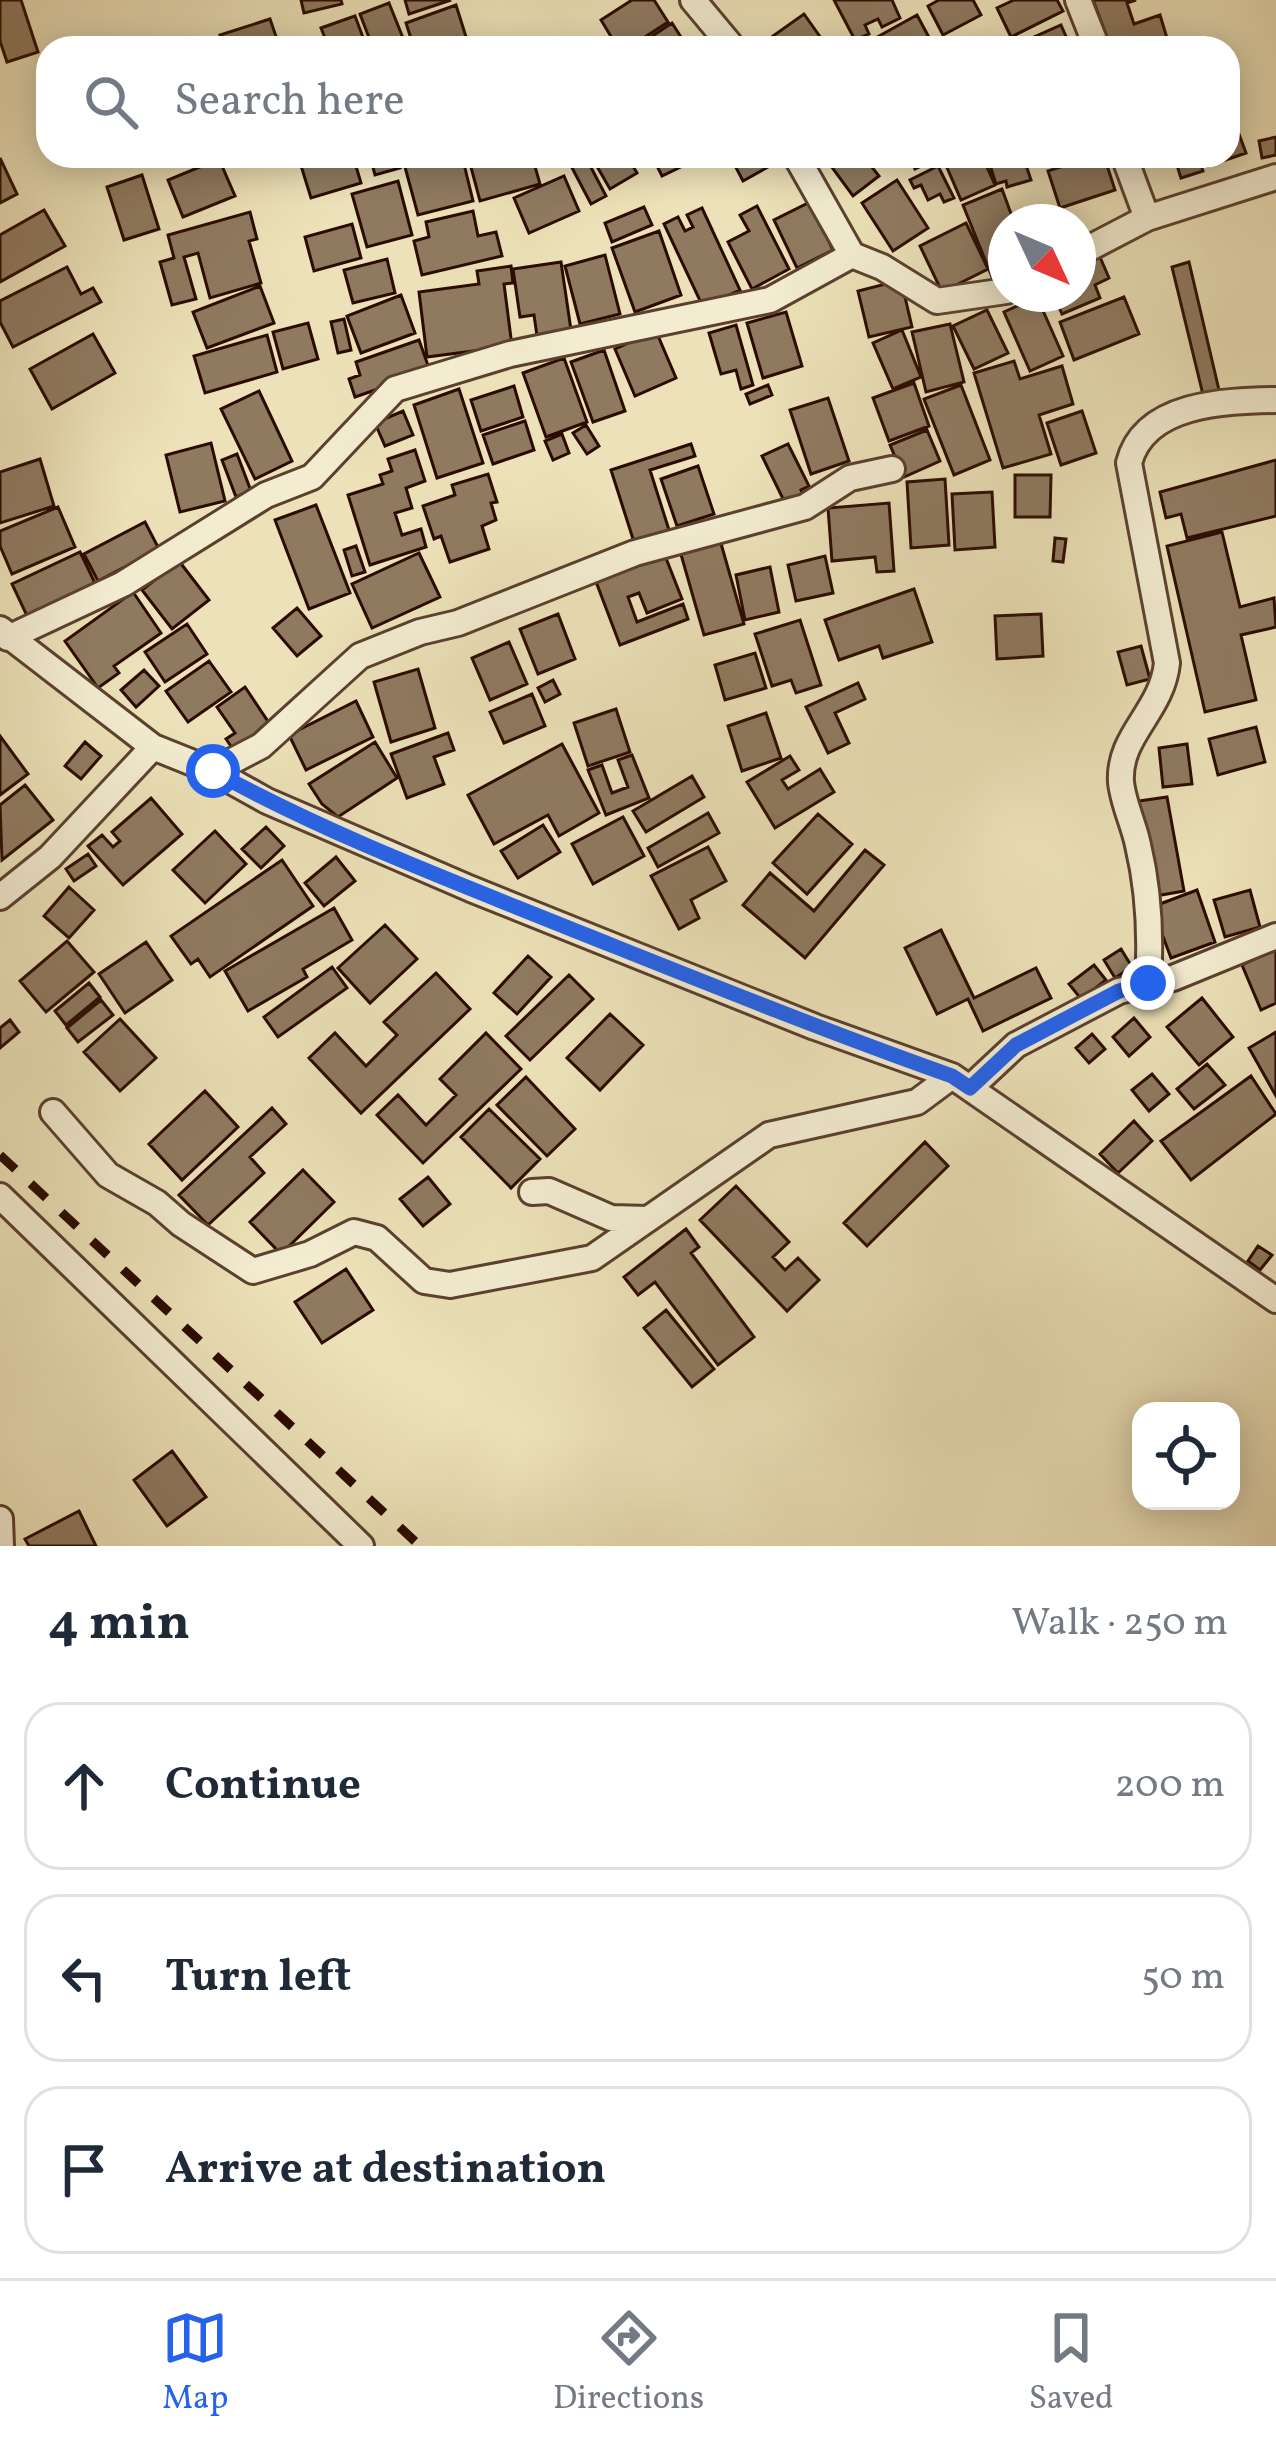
<!DOCTYPE html>
<meta charset="utf-8">
<style>
:root{--surface:#fff;--page:#f2f2f3;--text:#1f2937;--muted:#747a83;--line:#e0e1e3;--accent:#2563eb}
body{margin:0;font-family:Vollkorn,serif;background:var(--page);color:var(--text)}
.controls{position:absolute;right:36px;bottom:36px;display:grid;overflow:hidden;border-radius:24px;box-shadow:0 6px 30px #0003}
.controls button{width:108px;height:108px;display:grid;place-items:center;padding:0;border:0;border-bottom:3px solid var(--line);background:var(--surface);color:var(--text);font:60px sans-serif}
.compass{position:absolute;left:988px;top:204px;width:108px;height:108px;border-radius:50%;background:var(--surface);box-shadow:0 6px 30px #0003;rotate:134deg}
.stop{position:absolute;width:36px;height:36px;margin:-27px;border:9px solid #2563eb;border-radius:50%;background:#fff}
.stop.end{background:#2563eb;border-color:#fff;box-shadow:0 3px 12px #0008}
.list{margin:0;padding:0;list-style:none}
h2{display:flex;justify-content:space-between;align-items:center;height:156px;margin:0;padding:0 48px;font-size:51px}
h2 small{font-size:39px;font-weight:400;color:var(--muted)}
.list li{display:grid;grid-template-columns:78px 1fr auto;gap:36px;align-items:center;box-sizing:border-box;height:168px;margin:0 24px 24px;padding:0 24px;border:3px solid var(--line);border-radius:36px}
.list b{display:block;font-size:45px;white-space:nowrap}
.list em{font-size:39px;font-style:normal;color:var(--muted)}
.icon{flex:none;width:66px;height:66px;fill:none;stroke:currentColor;stroke-width:2;stroke-linecap:round;stroke-linejoin:round}
.map{position:relative;flex:none;width:1276px;height:1546px;overflow:hidden}
.search{position:absolute;background:var(--surface);box-shadow:0 6px 30px #0003;left:36px;right:36px;top:36px;height:132px;display:flex;align-items:center;gap:30px;box-sizing:border-box;padding:0 42px;border-radius:36px;color:var(--muted);font-size:45px}
.sheet{height:732px;background:var(--surface)}
nav{display:flex;justify-content:space-around;align-items:center;box-sizing:border-box;height:168px;border-top:3px solid var(--line);background:var(--surface);font-size:33px;color:var(--muted)}
nav a{display:grid;justify-items:center;gap:6px}
nav .on{color:var(--accent)}
.map>svg:first-child{display:block}
.building{fill:#8f7a60;stroke:#2b0b01;stroke-width:3}
.lines{fill:none;stroke-linecap:round;stroke-linejoin:round}
.minor-casing{stroke:#5b402f;stroke-width:30}
.minor{stroke:#f3ecd1;stroke-width:24}
.rail{stroke:#2b0b01;stroke-width:9;stroke-dasharray:21 21;stroke-linecap:butt}
.route{stroke:#2563eb;stroke-width:15}
</style>
<div class="map">
<svg width="1276" height="1546" viewBox="0 0 1276 1546">
<rect width="100%" height="100%" fill="#ece1b8"/>
<filter id="stains"><feTurbulence type="fractalNoise" baseFrequency=".00167" numOctaves="4"/><feColorMatrix values="0 0 0 0 .2 0 0 0 0 .09 0 0 0 0 .02 0 0 0 .5 -.17"/></filter>
<radialGradient id="worn" r=".72"><stop offset=".6" stop-color="#630" stop-opacity="0"/><stop offset="1" stop-color="#630" stop-opacity=".3"/></radialGradient>
<path class="building" d="M0,0H21L38,52L7,62L0,41Z
M301,0H341L342,4L304,13Z
M405,0H451L409,14Z
M632,0H654L668,22L628,48H618L601,20Z
M834,0H892L900,18L882,27L878,19L865,25L869,34L855,40Z
M939,0H973L981,15L943,35L928,6Z
M1014,0H1057L1063,11L1011,37L997,8Z
M1093,0H1136L1127,3L1134,24L1160,15L1170,48H1111Z
M389,3L407,48H373L360,14Z
M456,5L467,40L444,48H414L406,23Z
M804,14L828,48H756Z
M917,15L932,43L923,48H874L870,41Z
M355,16L367,48H329L321,28Z
M270,19L280,48H224L220,35Z
M672,23L688,48H634Z
M1061,25L1071,48H1028L1025,41Z
M1228,104L1246,153L1208,166L1205,156H1228Z
M1276,137V155L1262,158L1259,141Z
M298,156H353L361,183L311,198Z
M370,156H396L400,168L375,175Z
M449,156H462L473,201L418,215L405,167Z
M468,156H532L540,184L480,201Z
M579,156H585L606,196L591,204L569,162Z
M591,156H627L637,173L610,189Z
M652,156H701V157L662,176Z
M730,156H773L777,162L743,181Z
M837,156H874L867,161L879,176L853,196L828,162Z
M909,156H982L995,185L961,200L942,156L915,169Z
M987,156H1023L1031,180L1007,187L1006,181L996,184Z
M1094,156H1104L1115,190L1060,208L1048,171Z
M1174,156H1198L1203,171L1181,178Z
M0,158L17,194L0,203Z
M219,159L235,196L183,217L168,180Z
M938,166L954,198L944,202L940,194L928,200L921,185L914,188L910,180Z
M142,175L159,229L124,240L107,187Z
M564,176L579,211L529,233L514,198Z
M897,180L928,228L893,251L862,203Z
M398,181L412,235L367,247L352,194Z
M1002,189L1014,222H1006V272L992,277L963,205Z
M810,202L833,250L797,268L774,220Z
M757,206L789,269L752,289L728,242L749,231L740,215Z
M644,207L652,225L612,242L605,223Z
M702,208L740,290L703,307L664,224L678,217L685,231L693,227L687,215Z
M44,210L65,246L0,282V235Z
M473,211L478,236L496,232L502,256L422,275L414,241L429,237L426,222Z
M250,212L257,239L249,241L261,283L210,298L198,253L184,257L196,299L172,305L160,262L174,258L168,235Z
M966,223L988,269L942,292L920,246Z
M352,224L361,258L314,271L305,237Z
M659,231L681,295L635,312L612,248Z
M605,255L620,314L580,324L565,266Z
M1100,257L1109,278L1095,285L1100,298L1062,314L1053,294H1078V267Z
M387,259L395,293L353,303L344,270Z
M561,262L571,330L537,336L534,315L520,317L513,269Z
M1189,262L1222,403L1206,407L1172,267Z
M511,266L513,283L504,284L512,346L427,357L419,292L479,284L477,271Z
M67,267L81,294L93,288L101,302L13,347L0,322V301Z
M901,280L912,327L869,337L858,291Z
M260,286L274,323L207,348L193,312Z
M401,295L415,333L361,353L347,316Z
M1037,297L1063,356L1030,371L1004,312Z
M1124,297L1139,334L1074,360L1060,322Z
M987,310L1008,353L974,369L953,326Z
M786,312L802,366L763,378L747,323Z
M344,319L351,350L338,353L331,322Z
M308,323L318,359L283,369L273,332Z
M950,324L964,382L926,392L912,332Z
M736,325L753,385L741,389L736,370L721,374L709,333Z
M902,330L921,377L893,389L873,343Z
M656,331L676,378L635,396L615,349Z
M93,334L115,373L52,409L30,369Z
M267,335L277,372L205,393L194,356Z
M419,340L430,371L355,397L349,379L360,375L356,362Z
M604,350L625,411L593,422L571,362Z
M564,358L587,422L546,437L523,373Z
M1014,361L1020,379L1062,366L1073,404L1039,415L1051,454L1003,468L974,373Z
M914,383L929,426L889,441L873,398Z
M768,385L772,395L750,404L746,394Z
M961,385L990,460L954,475L924,399Z
M514,386L523,417L481,431L471,400Z
M459,389L483,463L437,478L414,405Z
M259,391L292,461L255,479L221,409Z
M828,398L849,461L811,474L790,410Z
M403,411L413,435L385,446L375,423Z
M1082,411L1096,453L1061,465L1047,423Z
M525,421L534,450L493,464L483,435Z
M586,425L599,446L587,454L573,433Z
M927,430L940,461L904,477L890,445Z
M562,434L569,453L553,460L545,441Z
M211,443L225,501L180,512L166,455Z
M691,444L695,456L650,470L669,530L634,542L611,470Z
M788,444L809,486L801,490L805,498L787,507L762,456Z
M415,450L425,481L406,488L412,508L395,513L402,535L421,529L426,547L370,565L348,495L383,484L380,475L392,471L388,459Z
M237,454L251,491L236,497L222,460Z
M40,459L54,506L0,523V472Z
M1276,460V516L1187,538L1181,514L1166,518L1160,492Z
M698,466L714,514L677,526L661,479Z
M488,474L497,502L491,503L496,520L482,526L489,549L450,562L441,536L434,539L423,506L455,495L452,485Z
M1015,475H1051L1050,517H1015Z
M945,479L949,545L911,548L907,482Z
M992,492L995,547L955,550L952,494Z
M889,503L894,571L877,572L875,557L832,561L828,508Z
M316,505L350,593L309,609L275,520Z
M58,507L75,547L12,574L0,546V531Z
M145,522L159,549L98,581L84,554Z
M1222,532L1240,607L1274,598L1276,627L1241,635L1256,700L1205,712L1167,546Z
M1055,538L1066,539L1063,562L1053,561Z
M720,540L744,624L704,635L680,551Z
M356,546L365,572L352,576L344,550Z
M80,552L96,585L28,618L12,584Z
M419,553L440,597L372,628L352,584Z
M664,553L682,599L647,613L639,593L628,597L637,622L683,604L688,619L620,645L595,579Z
M825,556L833,593L796,601L788,565Z
M179,561L209,600L172,629L142,590Z
M770,567L779,612L745,620L736,575Z
M914,589L932,642L883,658L879,646L839,660L825,620Z
M133,592L161,633L114,666L119,673L98,688L65,641Z
M297,608L321,636L297,656L273,628Z
M558,614L575,659L538,674L520,629Z
M1041,614L1043,656L997,659L995,616Z
M800,620L821,685L796,693L791,680L772,686L755,634Z
M187,624L207,654L165,682L145,652Z
M509,642L527,684L490,700L472,658Z
M1141,646L1150,679L1127,685L1118,652Z
M755,653L766,688L725,700L715,665Z
M209,661L231,692L188,722L166,691Z
M418,669L435,728L391,742L374,682Z
M144,670L159,686L136,707L121,690Z
M553,680L560,694L545,702L538,688Z
M858,683L865,699L835,713L849,743L828,753L806,707Z
M245,687L271,726L235,752L226,739L235,733L217,707Z
M532,694L545,726L504,743L490,712Z
M356,701L373,737L306,770L289,735Z
M616,709L630,752L588,766L574,723Z
M766,713L781,758L742,771L728,726Z
M1256,727L1265,762L1218,775L1209,739Z
M448,733L454,750L434,757L444,784L407,798L391,754Z
M0,736L28,774L0,795Z
M85,742L101,756L81,779L65,766Z
M375,742L397,778L338,817L322,804L309,784Z
M562,744L599,813L559,836L548,815L494,844L468,795Z
M1187,744L1192,784L1163,787L1159,748Z
M632,755L649,798L606,815L588,770L602,765L612,793L628,787L618,760Z
M790,756L799,770L782,780L788,789L820,769L834,792L775,828L747,782Z
M692,776L704,797L646,832L633,811Z
M25,785L53,820L2,860L0,805Z
M1167,797L1184,891L1156,896L1139,801Z
M151,798L182,834L123,885L88,846L102,835L113,847L120,841L112,832Z
M708,813L719,833L658,867L648,848Z
M818,814L852,844L807,894L773,863Z
M623,817L644,856L593,884L572,844Z
M543,825L560,852L518,878L501,851Z
M266,827L284,846L261,868L242,849Z
M215,831L246,864L205,903L173,870Z
M708,847L726,881L691,900L699,918L679,929L651,876Z
M865,850L884,865L805,958L743,905L770,873L814,911Z
M88,854L96,866L74,881L66,869Z
M336,857L355,881L324,906L305,883Z
M282,860L313,906L210,977L198,959L191,964L171,936Z
M69,887L94,910L69,938L44,916Z
M1197,890L1215,942L1171,958L1152,907Z
M1250,890L1260,927L1225,937L1214,900Z
M334,908L352,940L303,969L307,977L248,1011L225,971Z
M385,925L417,959L370,1003L338,968Z
M941,930L974,998L1036,968L1051,998L983,1031L968,999L937,1014L905,948Z
M67,941L94,972L46,1012L20,981Z
M146,942L172,980L125,1013L99,974Z
M1121,949L1132,967L1115,978L1104,960Z
M1276,949V1003L1261,1010L1242,965Z
M528,956L551,977L517,1014L494,993Z
M1094,965L1106,980L1081,999L1069,984Z
M332,967L347,988L278,1037L264,1017Z
M436,973L470,1009L361,1113L309,1058L335,1033L366,1066L397,1035L384,1022Z
M569,975L593,999L530,1060L506,1036Z
M89,983L100,997L66,1025L55,1011Z
M1202,998L1233,1037L1199,1065L1167,1027Z
M101,1000L113,1015L78,1042L67,1028Z
M610,1014L643,1045L600,1090L567,1058Z
M1134,1018L1150,1037L1129,1056L1113,1037Z
M120,1019L156,1058L120,1091L84,1052Z
M10,1020L19,1032L0,1048V1028Z
M1276,1032V1096L1249,1048Z
M486,1033L521,1069L423,1163L377,1115L398,1095L426,1125L456,1095L440,1079Z
M1092,1034L1105,1049L1089,1063L1076,1048Z
M1207,1064L1225,1085L1194,1109L1177,1089Z
M1152,1074L1169,1094L1149,1111L1132,1090Z
M1251,1076L1276,1114L1191,1180L1161,1141Z
M526,1077L575,1129L547,1156L497,1105Z
M205,1091L238,1127L182,1180L149,1144Z
M272,1108L286,1124L250,1157L264,1173L208,1225L179,1195Z
M489,1109L540,1159L511,1188L461,1137Z
M1134,1121L1152,1141L1118,1173L1100,1154Z
M925,1142L948,1166L867,1246L844,1223Z
M303,1170L334,1202L281,1254L250,1222Z
M428,1177L450,1204L423,1226L400,1199Z
M736,1186L789,1242L773,1257L785,1270L798,1258L819,1280L787,1311L700,1220Z
M686,1229L699,1247L691,1253L754,1337L718,1365L655,1282L638,1295L624,1277Z
M1258,1246L1272,1255L1260,1270L1248,1261Z
M346,1269L373,1310L322,1343L295,1302Z
M666,1310L714,1369L692,1387L644,1328Z
M172,1451L206,1497L167,1526L134,1480Z
M79,1511L96,1546H29L25,1539Z"/>
<g class="lines">
<g class="minor-casing">
<path id="minor" d="M693,0L733,48
M1078,0L1097,48
M796,156L852,255L882,267L937,301L1006,291
M1124,156L1147,218
M1078,254L1147,218L1276,177
M0,629L153,747L213,771L267,801L471,889L815,1027L952,1076L1276,1300
M8,638L123,584L266,495L312,477L395,389L510,354L770,300L852,255
M213,771L261,746L360,656L420,632L458,623L635,553L805,507L850,478L892,469
M0,897L50,857L153,747
M1148,983C1151,937 1149,891 1138,845C1134,825 1123,803 1121,782C1118,735 1162,712 1167,663L1129,463C1144,403 1224,401 1276,400
M970,1088L1016,1045L1119,991L1173,978L1276,936
M53,1112L108,1175L157,1203L181,1224L253,1271L310,1254L354,1232L377,1238L424,1281L450,1285L592,1258L769,1135L917,1102L952,1076
M532,1192L549,1191L611,1218L648,1219
M0,1196L361,1546
M0,1519L1,1546"/>
</g>
<use href="#minor" class="minor"/>
<path class="rail" d="M0,1155L420,1546"/>
</g>
<g class="lines">
<path class="route" d="M213,771C325,833 447,879 566,927C694,978 822,1030 952,1076L970,1088L1016,1045L1119,991L1148,983"/>
</g>
<rect width="100%" height="100%" filter="url(#stains)"/>
<rect width="100%" height="100%" fill="url(#worn)"/>
</svg>
<div class="controls">
<button><svg class="icon" aria-label="locate" viewBox="0 0 24 24"><circle cx="12" cy="12" r="6"/><path d="M12 2v4M12 18v4M2 12h4M18 12h4"/></svg></button>
</div>
<svg class="compass" viewBox="-18 -18 36 36"><path d="M0-13l5 13h-10z" fill="#e53935"/><path d="M0 13l5-13h-10z" fill="#747a83"/></svg>
<div class="stop" style="left:213px;top:771px"></div>
<div class="stop end" style="left:1148px;top:983px"></div>
<div class="search"><svg class="icon" aria-label="search" viewBox="0 0 24 24"><circle cx="10" cy="10" r="6"/><path d="M15 15l6 6"/></svg>Search here</div>
</div>
<section class="sheet">
<h2>4 min<small>Walk · 250 m</small></h2>
<ul class="list">
<li><svg class="icon" aria-label="ahead" viewBox="0 0 24 24"><path d="M12 20V5M6 11l6-6 6 6"/></svg><div><b>Continue</b></div><em>200 m</em></li>
<li><svg class="icon" aria-label="left" viewBox="0 0 24 24"><path d="M17 20v-9H6M10 6l-5 5 5 5"/></svg><div><b>Turn left</b></div><em>50 m</em></li>
<li><svg class="icon" aria-label="arrive" viewBox="0 0 24 24"><path d="M6 21V4h12l-3 4 3 4H6"/></svg><div><b>Arrive at destination</b></div></li>
</ul>
</section>
<nav>
<a class="on"><svg class="icon" aria-label="map" viewBox="0 0 24 24"><path d="M3 6l6-2 6 2 6-2v14l-6 2-6-2-6 2zM9 4v14M15 6v14"/></svg>Map</a>
<a><svg class="icon" aria-label="directions" viewBox="0 0 24 24"><path d="M12 3l9 9-9 9-9-9zM9 14v-3h6M13 9l2 2-2 2"/></svg>Directions</a>
<a><svg class="icon" aria-label="saved" viewBox="0 0 24 24"><path d="M7 4h10v16l-5-4-5 4z"/></svg>Saved</a>
</nav>
